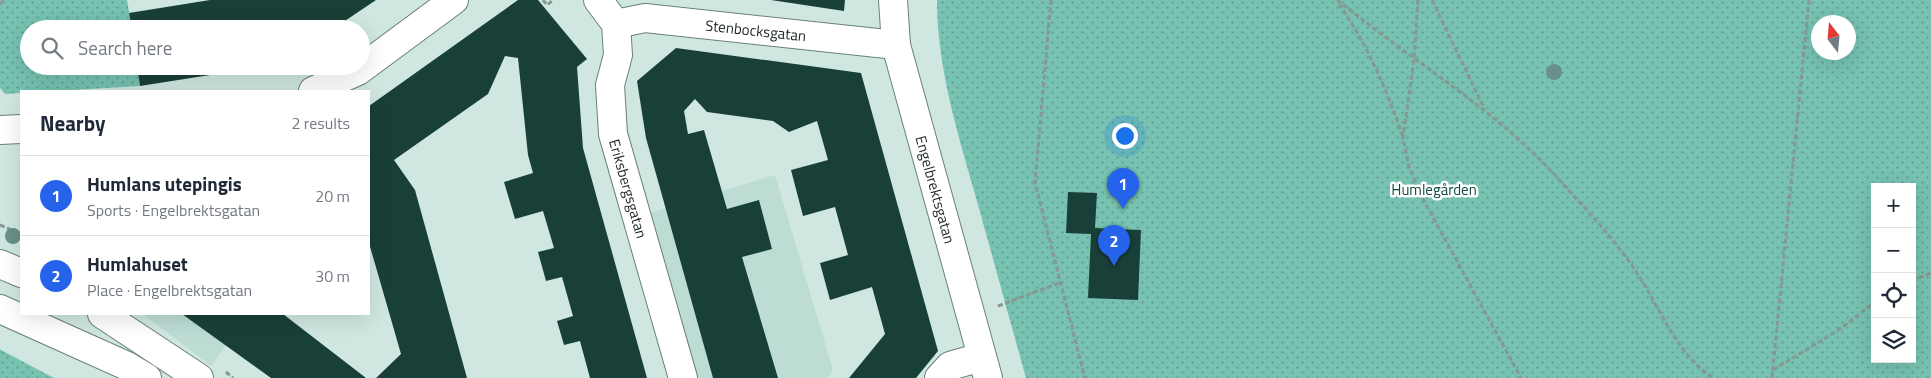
<!DOCTYPE html>
<meta charset="utf-8">
<style>
:root{--surface:#fff;--page:#f6f6f7;--text:#1f2937;--muted:#747a83;--line:#e0e1e3;--accent:#2563eb}
body{margin:0;font-family:"Titillium Web",sans-serif;background:var(--page);color:var(--text)}
.controls{position:absolute;right:15px;bottom:15px;display:grid;overflow:hidden;border-radius:0px;box-shadow:0 5px 20px #0002}
.controls button{width:45px;height:45px;display:grid;place-items:center;padding:0;border:0;border-bottom:1px solid var(--line);background:var(--surface);color:var(--text);font:25px sans-serif}
.compass{position:absolute;left:1811px;top:15px;width:45px;height:45px;border-radius:50%;background:var(--surface);box-shadow:0 5px 20px #0002;rotate:344deg}
.you{position:absolute;left:1124px;top:135px;width:18px;height:18px;margin:-12px;border:4px solid #fff;border-radius:50%;background:#1a73e8;box-shadow:0 0 0 8px #1a73e833}
.badge{display:grid;place-items:center;width:32px;height:32px;border-radius:50%;background:var(--accent);color:#fff;font-size:16px;font-weight:700}
.pin{position:absolute;translate:-50% -41px;filter:drop-shadow(0 1px 2px #0008)}
.pin::after{content:'';position:absolute;top:26px;width:18px;height:15px;background:inherit;clip-path:polygon(0 0,100% 0,50% 100%)}
.list{margin:0;padding:0;list-style:none}
h2{display:flex;justify-content:space-between;align-items:center;height:65px;margin:0;padding:0 20px;font-size:21px}
h2 small{font-size:16px;font-weight:400;color:var(--muted)}
.list li{display:grid;grid-template-columns:32px 1fr auto;gap:15px;align-items:center;box-sizing:border-box;height:80px;padding:0 20px;border-top:1px solid var(--line)}
.list b{display:block;font-size:19px;white-space:nowrap}
.list p{margin:0;font-size:16px;white-space:nowrap;color:var(--muted)}
.list em{font-size:16px;font-style:normal;color:var(--muted)}
.icon{flex:none;width:28px;height:28px;fill:none;stroke:currentColor;stroke-width:2;stroke-linecap:round;stroke-linejoin:round}
.map{position:relative;flex:none;width:1931px;height:378px;overflow:hidden}
.search{position:absolute;background:var(--surface);box-shadow:0 5px 20px #0002;left:20px;top:20px;width:350px;height:55px;display:flex;align-items:center;gap:12px;box-sizing:border-box;padding:0 18px;border-radius:28px;color:var(--muted);font-size:19px}
.panel{position:absolute;background:var(--surface);box-shadow:0 5px 20px #0002;left:20px;top:90px;width:350px;height:225px;border-radius:0px}
.map>svg:first-child{display:block}
.built{fill:#bcdcd4}
.park{fill:url(#park-dots);fill-rule:evenodd}
.building{fill:#194038}
.lines{fill:none;stroke-linecap:round;stroke-linejoin:round}
.minor-casing{stroke:#6a807a;stroke-width:30}
.path{stroke:#869893;stroke-width:3;stroke-dasharray:5 2.5;stroke-linecap:butt}
.minor{stroke:#fff;stroke-width:28}
.tree{fill:#699189}
.labels{text-anchor:middle;dominant-baseline:central;stroke-width:5;stroke-linejoin:round;paint-order:stroke}
.street-label{font-size:15px;fill:#1d2623;stroke:#fff}
.park-label{font-size:15px;fill:#154b41;stroke:#fff}
</style>
<div class="map">
<svg width="1931" height="378" viewBox="0 0 1931 378">
<defs>
<pattern id="park-dots" width="8" height="8" patternUnits="userSpaceOnUse" patternTransform="scale(1.25)"><rect width="8" height="8" fill="#77c2b1"/><path d="M2 2h.1M6 6h.1" fill="none" stroke="#619d90" stroke-width="1.8" stroke-linecap="round"/></pattern>
</defs>
<rect width="100%" height="100%" fill="#d0e7e1"/>
<path class="built" d="M775,175L833,370L827,378H686L640,216Z
M143,314H248L211,366Z"/>
<path class="park" d="M0,0H127L132,29H29V66H137L140,86L5,94L0,88Z
M937,0H1931V378H1026C1009,317 992,255 975,194C957,131 937,66 937,0ZM1818,22H1848V52H1818ZM1875,187H1912V359H1875Z
M0,349L1,350L54,378H0Z"/>
<path class="building" d="M210,0H376L333,29H132L129,13Z
M518,0H538L587,59L577,67L583,148L647,378H590L580,341L564,345L557,321L573,316L562,277L546,281L538,252L554,248L543,211L515,219L504,182L533,173L528,155L518,58L505,56L488,94L394,160L415,190L467,378H376L401,354L369,243V106Z
M771,0H845L844,11Z
M676,48L861,73L938,351L916,378H849L885,334L872,287L830,300L820,263L848,255L835,207L803,216L791,170L828,160L817,121L789,132L773,121L707,112L695,99L684,111L688,134L704,130L727,209L759,200L772,249L742,257L778,378H713L646,138L637,81Z
M137,66H261V67L140,86Z
M1068,192L1097,193L1095,228L1141,230L1138,300L1088,298L1091,234L1066,233Z
M182,314H283L366,378H271Z"/>
<g class="lines">
<g class="minor-casing">
<g id="minor">
<path id="s1" d="M598,0L616,24L618,55L610,85L613,134L683,378"/>
<path id="s2" d="M893,0L896,45L988,378"/>
<path id="s3" d="M616,24L645,18L896,45"/>
<path d="M313,91L358,71L454,0"/>
<path d="M0,130L21,129"/>
<path d="M0,264L21,273"/>
<path d="M0,309L127,366L147,378"/>
<path d="M102,314L199,378"/>
<path d="M939,378L950,366L981,357"/>
</g>
</g>
<path class="path" d="M543,0L547,5L553,0
M1051,0L1035,183L1085,378
M1337,0C1366,22 1395,45 1425,66C1470,99 1515,132 1553,173C1582,206 1617,240 1640,278C1662,312 1678,356 1714,378
M1418,0L1414,59L1403,138L1409,167L1423,199L1521,378
M1432,0L1485,110
M0,4L5,0
M1339,4C1369,48 1385,86 1403,137
M0,225L21,234
M1912,281L1931,273
M998,306L1059,283
M1773,370L1840,329L1875,302
M226,372L233,378
M1772,378L1809,0"/>
<use href="#minor" class="minor"/>
</g>
<g class="tree">
<circle cx="1554" cy="72" r="8"/>
<circle cx="13" cy="236" r="8"/>
</g>
<g class="labels">
<g class="street-label">
<text stroke="none"><textPath href="#s3" startOffset="141">Stenbocksgatan</textPath></text>
<text stroke="none"><textPath href="#s1" startOffset="198">Eriksbergsgatan</textPath></text>
<text stroke="none"><textPath href="#s2" startOffset="195">Engelbrektsgatan</textPath></text>
</g>
<g class="park-label">
<text x="1434" y="189">Humlegården</text>
</g>
</g>
</svg>
<div class="controls">
<button>+</button>
<button>−</button>
<button><svg class="icon" aria-label="locate" viewBox="0 0 24 24"><circle cx="12" cy="12" r="6"/><path d="M12 2v4M12 18v4M2 12h4M18 12h4"/></svg></button>
<button><svg class="icon" aria-label="layers" viewBox="0 0 24 24"><path d="M12 4l9 5-9 5-9-5zM3 14l9 5 9-5"/></svg></button>
</div>
<svg class="compass" viewBox="-18 -18 36 36"><path d="M0-13l5 13h-10z" fill="#e53935"/><path d="M0 13l5-13h-10z" fill="#747a83"/></svg>
<div class="you"></div>
<div class="pin badge" style="left:1123px;top:209px">1</div>
<div class="pin badge" style="left:1114px;top:266px">2</div>
<div class="search"><svg class="icon" aria-label="search" viewBox="0 0 24 24"><circle cx="10" cy="10" r="6"/><path d="M15 15l6 6"/></svg>Search here</div>
<section class="panel">
<h2>Nearby<small>2 results</small></h2>
<ul class="list">
<li><span class="badge">1</span><div><b>Humlans utepingis</b><p>Sports · Engelbrektsgatan</p></div><em>20 m</em></li>
<li><span class="badge">2</span><div><b>Humlahuset</b><p>Place · Engelbrektsgatan</p></div><em>30 m</em></li>
</ul>
</section>
</div>
